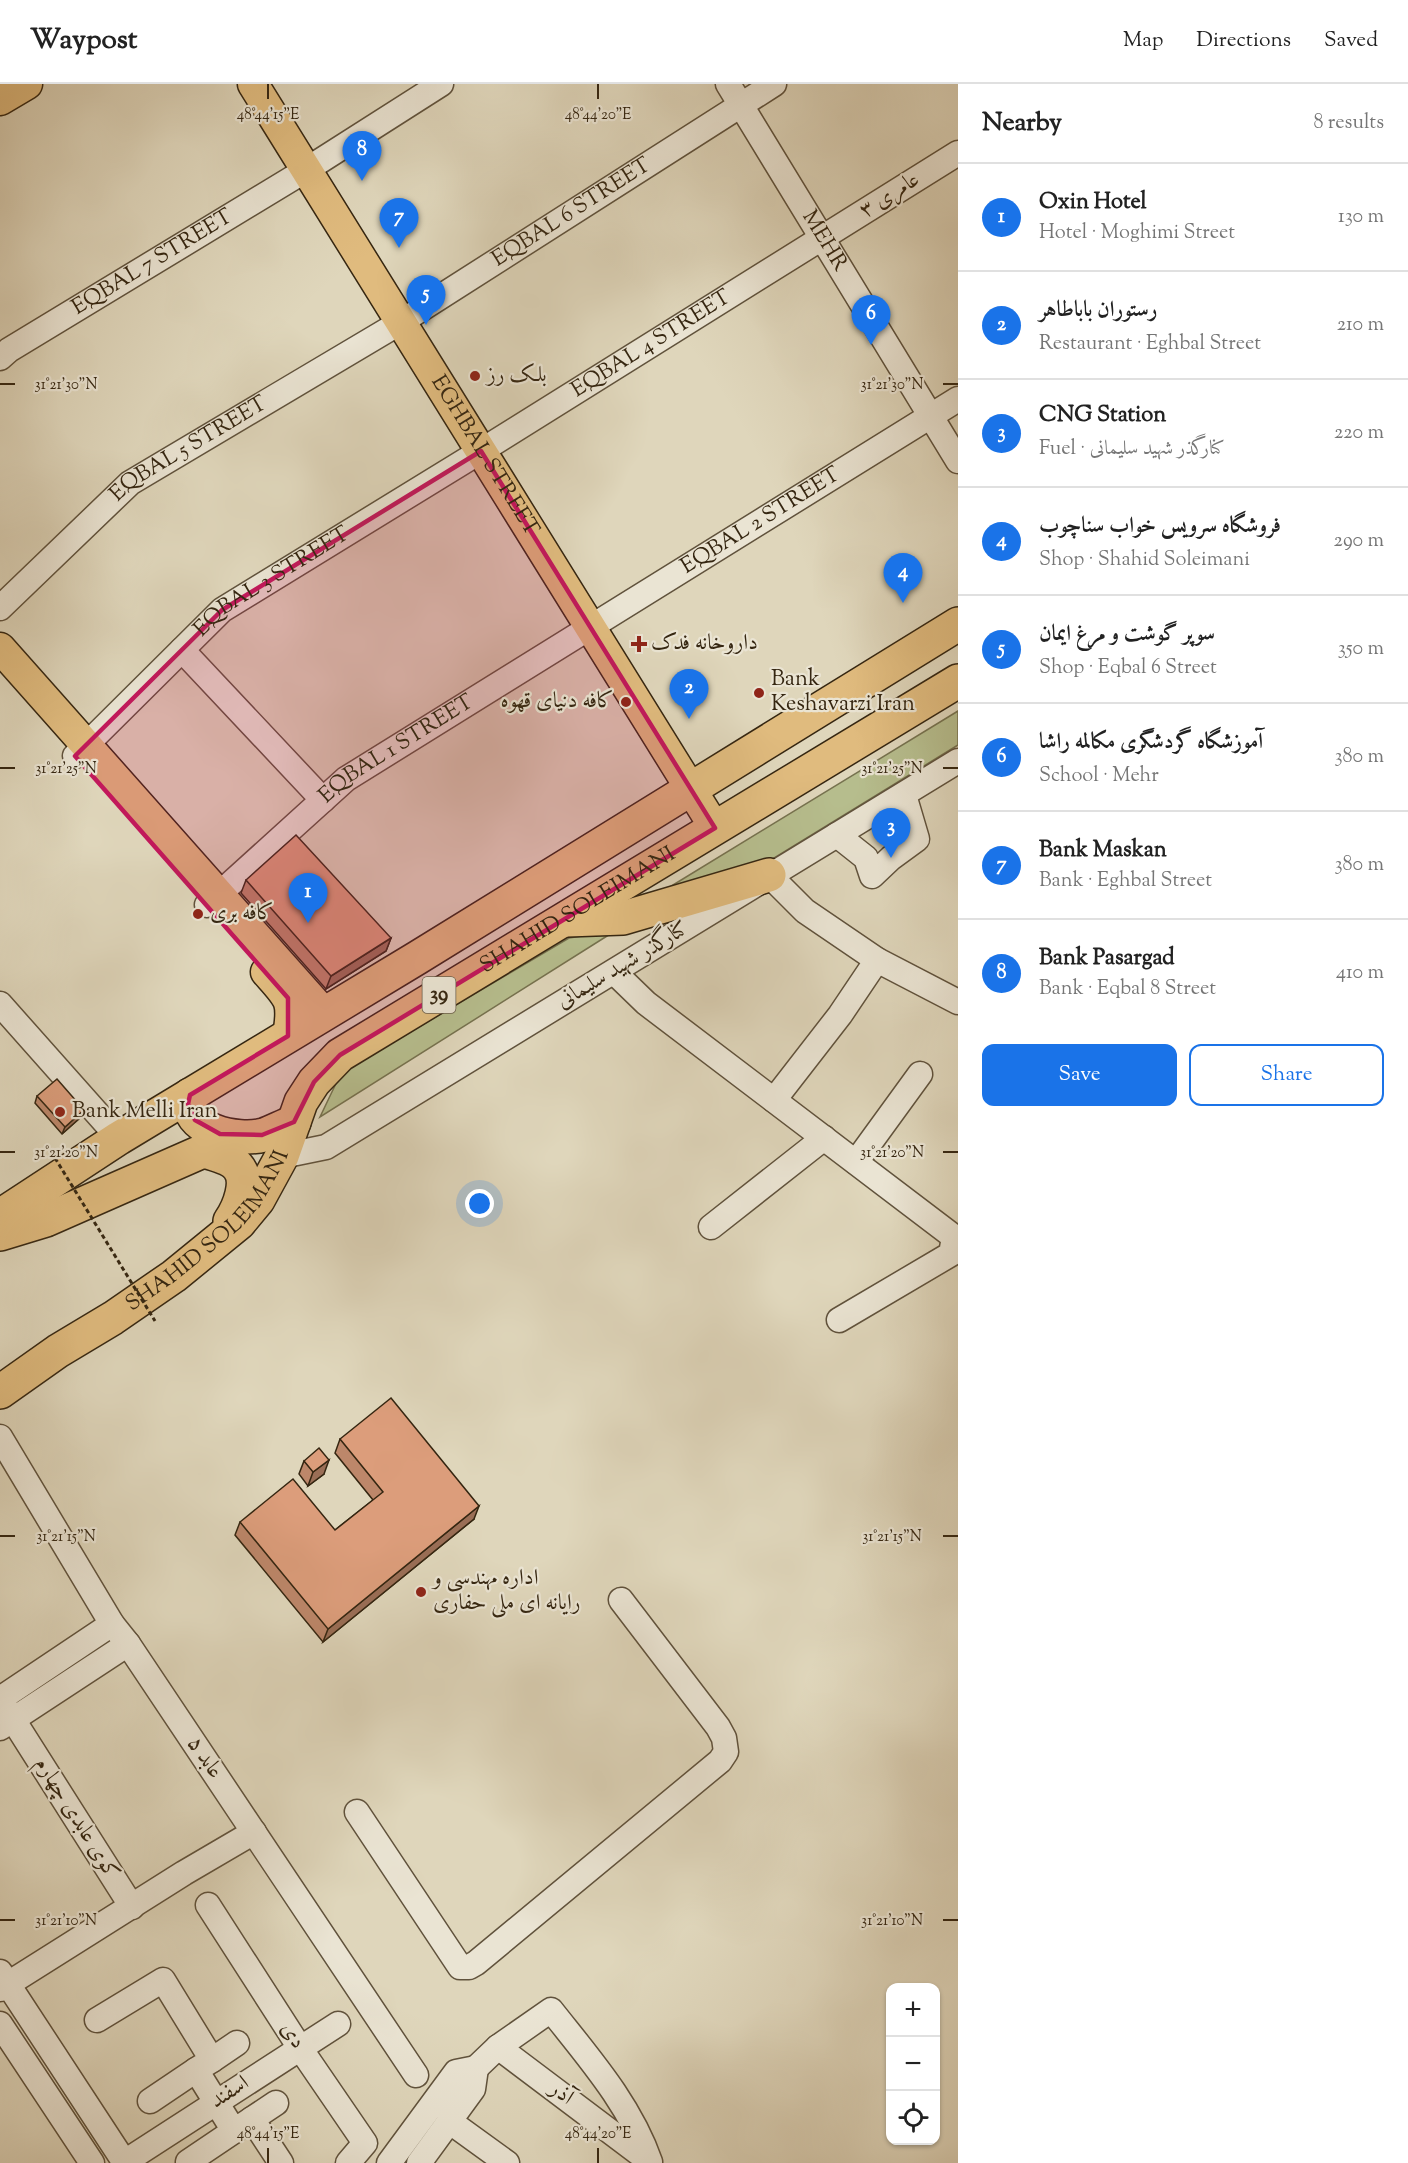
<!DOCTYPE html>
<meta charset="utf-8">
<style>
:root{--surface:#fff;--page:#f6f6f6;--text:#222;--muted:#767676;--line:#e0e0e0;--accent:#1a73e8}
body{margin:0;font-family:"Sorts Mill Goudy",Amiri,serif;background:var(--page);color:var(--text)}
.controls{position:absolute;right:18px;bottom:18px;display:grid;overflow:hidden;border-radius:12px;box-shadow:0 2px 4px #0004}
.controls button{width:54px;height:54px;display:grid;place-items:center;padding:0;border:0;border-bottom:2px solid var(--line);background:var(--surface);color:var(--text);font:30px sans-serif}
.you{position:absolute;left:480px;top:1120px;width:21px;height:21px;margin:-15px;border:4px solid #fff;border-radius:50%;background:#1a73e8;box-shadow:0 0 0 9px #1a73e833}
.badge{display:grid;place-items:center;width:39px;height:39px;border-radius:50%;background:var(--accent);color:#fff;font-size:20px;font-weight:700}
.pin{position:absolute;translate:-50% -50px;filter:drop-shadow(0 2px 3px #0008)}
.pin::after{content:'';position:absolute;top:32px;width:21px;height:18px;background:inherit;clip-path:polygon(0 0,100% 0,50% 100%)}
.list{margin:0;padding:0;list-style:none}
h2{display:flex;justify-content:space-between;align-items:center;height:78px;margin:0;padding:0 24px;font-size:26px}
h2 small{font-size:20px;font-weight:400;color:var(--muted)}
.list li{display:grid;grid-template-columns:39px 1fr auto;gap:18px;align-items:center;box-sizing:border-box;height:108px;padding:0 24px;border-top:2px solid var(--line)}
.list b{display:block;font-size:22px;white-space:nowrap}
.list p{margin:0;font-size:20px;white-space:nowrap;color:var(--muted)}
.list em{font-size:20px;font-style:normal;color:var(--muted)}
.actions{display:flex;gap:12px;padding:18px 24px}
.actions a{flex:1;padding:14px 0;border:2px solid var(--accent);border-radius:12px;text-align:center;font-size:21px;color:var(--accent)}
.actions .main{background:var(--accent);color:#fff}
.icon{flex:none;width:33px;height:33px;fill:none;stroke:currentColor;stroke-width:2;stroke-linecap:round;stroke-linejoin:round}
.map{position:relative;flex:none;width:958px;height:2079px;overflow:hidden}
header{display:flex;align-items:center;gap:36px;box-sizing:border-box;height:84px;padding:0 30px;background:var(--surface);border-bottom:2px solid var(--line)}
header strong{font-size:28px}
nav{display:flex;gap:33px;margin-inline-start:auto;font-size:21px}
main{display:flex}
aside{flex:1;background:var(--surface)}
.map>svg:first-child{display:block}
.green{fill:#b6bd8d;stroke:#76724f;stroke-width:1.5}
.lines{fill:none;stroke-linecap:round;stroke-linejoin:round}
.minor-casing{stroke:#60523c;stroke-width:27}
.major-casing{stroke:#352611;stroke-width:33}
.highway-casing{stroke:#352611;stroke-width:36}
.minor{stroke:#eae4d3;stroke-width:24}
.major{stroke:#e0bb7e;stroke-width:30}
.highway{stroke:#e0bb7e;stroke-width:33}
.path-bridge{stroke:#352611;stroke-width:3;stroke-dasharray:4.5 3;stroke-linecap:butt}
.wall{fill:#bd876a;stroke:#352611;stroke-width:1.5}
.shaded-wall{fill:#9a6e56;stroke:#352611;stroke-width:1.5}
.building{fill:#dc9d7b;stroke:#352611;stroke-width:1.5}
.marked{fill:#c2185b;fill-opacity:0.2;stroke:#c2185b;stroke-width:4.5;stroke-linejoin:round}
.ticks{fill:none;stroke:#352611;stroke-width:2}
.poi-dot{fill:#8f2418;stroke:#eae4d3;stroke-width:2}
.labels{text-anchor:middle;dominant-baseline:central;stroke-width:4.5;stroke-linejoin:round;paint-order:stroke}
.shield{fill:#eae4d3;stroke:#6b5f4b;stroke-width:1.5}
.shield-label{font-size:21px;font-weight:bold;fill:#352611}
.street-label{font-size:22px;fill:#352611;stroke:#eae4d3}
.poi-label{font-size:22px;fill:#352611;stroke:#eae4d3;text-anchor:start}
.ticks-label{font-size:15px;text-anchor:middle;fill:#352611;stroke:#eae4d3;stroke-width:4.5;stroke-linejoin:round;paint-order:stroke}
</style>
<header>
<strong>Waypost</strong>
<nav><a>Map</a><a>Directions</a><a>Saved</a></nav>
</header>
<main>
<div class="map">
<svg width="958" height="2079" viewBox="0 0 958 2079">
<rect width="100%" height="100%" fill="#dfd6bb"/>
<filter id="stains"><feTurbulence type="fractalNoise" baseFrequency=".00333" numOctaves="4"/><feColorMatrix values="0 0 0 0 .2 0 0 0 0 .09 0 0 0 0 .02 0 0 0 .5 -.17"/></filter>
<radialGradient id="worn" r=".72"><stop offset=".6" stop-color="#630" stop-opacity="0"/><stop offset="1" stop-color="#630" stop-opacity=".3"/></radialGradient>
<path class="green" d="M958,627V661L740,795L655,812Z
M615,847L320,1033L341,989L569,854Z"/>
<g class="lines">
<g class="minor-casing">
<g id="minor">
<path id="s1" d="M728,0L958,377"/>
<path id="s2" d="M0,274L9,266L306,86L441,0"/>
<path id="s3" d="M0,524L130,399L401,238L774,0"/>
<path d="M182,566L323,716"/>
<path id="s4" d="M75,672L222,526L481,367L958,69"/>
<path d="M837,751L866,774L872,792L891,774L917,755L904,711"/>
<path d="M769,791L805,827L877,876L958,918"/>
<path id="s5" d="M207,821L346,695L958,315"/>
<path d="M614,888L646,919L954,1153L951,1170L839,1236"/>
<path d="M0,920L119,1054"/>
<path d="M774,1016L840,931L877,876"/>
<path d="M282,1072L326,1063L958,677"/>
<path d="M856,1078L920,990"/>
<path d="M711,1143L824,1054"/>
<path d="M0,1353L112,1540L128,1560L416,1991"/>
<path d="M0,1615L132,1823"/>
<path d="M0,1615L112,1540"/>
<path d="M0,1644L128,1560"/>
<path d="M357,1728L460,1883H469L476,1879L720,1677L726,1668L724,1654L718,1643L621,1516"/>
<path d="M208,1821L300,1964L365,2059L348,2079"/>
<path d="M0,1888L125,2079"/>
<path d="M0,1905L184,1789L254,1748"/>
<path d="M97,1936L163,1896L212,1976L196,1986L234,2047L252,2035L281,2079"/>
<path d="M0,1940L92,2079"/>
<path d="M498,1963L648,2076"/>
<path d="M212,1976L237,1959"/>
<path d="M476,1984L498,1963L551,1926C588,1973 630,2020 650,2078"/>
<path d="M150,2017L196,1986"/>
<path d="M252,2035L276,2019"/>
<path d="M449,2037L507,2079"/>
<path d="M188,2078L234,2047"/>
<path d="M123,2079L338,1940"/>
<path d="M389,2079L456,1988L476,1984L473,2005L419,2079"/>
</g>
</g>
<g class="major-casing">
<g id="major">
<path id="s6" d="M253,0L715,744"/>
<path d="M0,16L27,0"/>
<path d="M0,564L325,930"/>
<path d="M266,888C290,915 294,916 288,952"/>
</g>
</g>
<g class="highway-casing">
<g id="highway">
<path d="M567,836L623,834L769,791"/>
<path d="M190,1011C182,1047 238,1058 264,1051C274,1047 284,1042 294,1038"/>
<path d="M0,1132L119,1054L417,874L958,540"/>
<path d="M0,1150L46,1136L203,1067C214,1070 231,1074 238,1083C250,1097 239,1124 230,1137"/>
<path id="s7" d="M0,1308L58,1267L113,1234L174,1192L239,1139L258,1116L282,1072L301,1018L314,998L340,971L958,597"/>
</g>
</g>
<use href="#minor" class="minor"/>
<use href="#major" class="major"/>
<use href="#highway" class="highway"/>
<path class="path-bridge" d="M55,1074L155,1237"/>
</g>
<path class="wall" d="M246,796L391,854L386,867L326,905L241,809Z
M37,1012L81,1033L62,1050L35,1019Z
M340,1355L474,1435L323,1558L235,1451L240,1438L335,1446L373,1416L335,1369Z
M304,1377L324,1390L308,1402L299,1390Z"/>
<path class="shaded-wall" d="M391,854L386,867L326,905L331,892Z
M84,1026L81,1033L62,1050L65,1043Z
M329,1376L324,1390L308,1402L313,1388Z
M479,1422L474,1435L323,1558L328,1545Z"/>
<path class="building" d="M296,751L391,854L331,892L246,796Z
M57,995L84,1026L65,1043L37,1012Z
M391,1314L479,1422L328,1545L240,1438L293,1395L335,1446L383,1408L340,1355Z
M319,1364L329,1376L313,1388L304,1377Z"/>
<path class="marked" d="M481,367L715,744L340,971L314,998L294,1038L262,1051L220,1050L195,1036L188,1020L190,1011L288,952V914L75,672L222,526Z"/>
<path class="ticks" d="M268,0V15M598,0V15M0,300H15M943,300H958M0,684H15M943,684H958M0,1068H15M943,1068H958M0,1452H15M943,1452H958M0,1836H15M943,1836H958M268,2064V2079M598,2064V2079"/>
<g class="poi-dot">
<circle cx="475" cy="292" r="6"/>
<path d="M636 551h6v6h6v6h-6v6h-6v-6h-6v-6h6z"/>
<circle cx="759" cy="609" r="6"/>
<circle cx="626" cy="618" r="6"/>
<circle cx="198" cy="830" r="6"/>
<circle cx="60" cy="1028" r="6"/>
<circle cx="421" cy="1508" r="6"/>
</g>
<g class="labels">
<rect class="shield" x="422.5" y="893" width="33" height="36" rx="4.5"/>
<g class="shield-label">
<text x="439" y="911">39</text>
</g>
<g class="street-label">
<text transform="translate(890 112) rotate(-32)">عامری ۳</text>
<text stroke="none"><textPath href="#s3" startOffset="698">EQBAL 6 STREET</textPath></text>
<text stroke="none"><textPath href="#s1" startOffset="184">MEHR</textPath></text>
<text stroke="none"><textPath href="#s2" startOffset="180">EQBAL 7 STREET</textPath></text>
<text stroke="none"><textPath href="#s4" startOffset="712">EQBAL 4 STREET</textPath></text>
<text stroke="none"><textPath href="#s3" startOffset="248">EQBAL 5 STREET</textPath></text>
<text stroke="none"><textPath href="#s6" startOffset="438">EGHBAL STREET</textPath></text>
<text stroke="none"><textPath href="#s5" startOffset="676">EQBAL 2 STREET</textPath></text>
<text stroke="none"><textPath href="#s4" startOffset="264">EQBAL 3 STREET</textPath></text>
<text stroke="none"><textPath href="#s5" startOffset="246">EQBAL 1 STREET</textPath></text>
<text stroke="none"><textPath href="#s7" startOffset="770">SHAHID SOLEIMANI</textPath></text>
<text transform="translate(623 882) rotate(-31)">کنارگذر شهید سلیمانی</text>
<text stroke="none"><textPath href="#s7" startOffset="266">SHAHID SOLEIMANI</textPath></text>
<text transform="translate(204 1674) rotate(56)">عابد ۵</text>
<text transform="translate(76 1735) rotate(58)">کوی عابدی چهارم</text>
<text transform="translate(292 1952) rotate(57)">دی</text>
<text transform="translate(230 2009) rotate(-33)">اسفند</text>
<text transform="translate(561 2010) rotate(37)">آذر</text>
</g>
<g class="poi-label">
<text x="487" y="292">بلک رز</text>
<text x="651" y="560">داروخانه فدک</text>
<text x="771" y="596">Bank<tspan x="771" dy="25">Keshavarzi Iran</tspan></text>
<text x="614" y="618" text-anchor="end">کافه دنیای قهوه</text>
<text x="210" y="830">کافه بری</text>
<text x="72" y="1028">Bank Melli Iran</text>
<text x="433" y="1495">اداره مهندسی و<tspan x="433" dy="25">رایانه ای ملی حفاری</tspan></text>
</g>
</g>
<g class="ticks-label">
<text x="268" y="35">48°44'15"E</text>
<text x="598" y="35">48°44'20"E</text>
<text x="66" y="305">31°21'30"N</text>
<text x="892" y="305">31°21'30"N</text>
<text x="66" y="689">31°21'25"N</text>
<text x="892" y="689">31°21'25"N</text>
<text x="66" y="1073">31°21'20"N</text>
<text x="892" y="1073">31°21'20"N</text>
<text x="66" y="1457">31°21'15"N</text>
<text x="892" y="1457">31°21'15"N</text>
<text x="66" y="1841">31°21'10"N</text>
<text x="892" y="1841">31°21'10"N</text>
<text x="268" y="2054">48°44'15"E</text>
<text x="598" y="2054">48°44'20"E</text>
</g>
<rect width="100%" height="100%" filter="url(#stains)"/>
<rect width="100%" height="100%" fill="url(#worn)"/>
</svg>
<div class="controls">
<button>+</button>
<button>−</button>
<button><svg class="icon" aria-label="locate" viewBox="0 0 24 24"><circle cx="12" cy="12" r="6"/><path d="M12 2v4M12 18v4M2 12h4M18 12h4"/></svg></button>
</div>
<div class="you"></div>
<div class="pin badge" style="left:308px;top:839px">1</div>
<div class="pin badge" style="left:689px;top:635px">2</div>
<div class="pin badge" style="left:891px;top:774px">3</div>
<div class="pin badge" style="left:903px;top:519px">4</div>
<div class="pin badge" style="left:426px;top:241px">5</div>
<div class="pin badge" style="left:871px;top:261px">6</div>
<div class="pin badge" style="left:399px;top:164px">7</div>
<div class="pin badge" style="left:362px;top:97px">8</div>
</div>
<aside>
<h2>Nearby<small>8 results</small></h2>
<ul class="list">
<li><span class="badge">1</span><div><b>Oxin Hotel</b><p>Hotel · Moghimi Street</p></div><em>130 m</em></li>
<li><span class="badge">2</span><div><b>رستوران باباطاهر</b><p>Restaurant · Eghbal Street</p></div><em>210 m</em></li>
<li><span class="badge">3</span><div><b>CNG Station</b><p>Fuel · کنارگذر شهید سلیمانی</p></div><em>220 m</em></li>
<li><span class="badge">4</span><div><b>فروشگاه سرویس خواب سناچوب</b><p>Shop · Shahid Soleimani</p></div><em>290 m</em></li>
<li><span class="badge">5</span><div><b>سوپر گوشت و مرغ ایمان</b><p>Shop · Eqbal 6 Street</p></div><em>350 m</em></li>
<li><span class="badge">6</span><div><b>آموزشگاه گردشگری مکالمه راشا</b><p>School · Mehr</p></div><em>380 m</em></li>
<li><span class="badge">7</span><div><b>Bank Maskan</b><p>Bank · Eghbal Street</p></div><em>380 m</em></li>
<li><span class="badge">8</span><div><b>Bank Pasargad</b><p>Bank · Eqbal 8 Street</p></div><em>410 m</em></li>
</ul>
<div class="actions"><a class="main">Save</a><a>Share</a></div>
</aside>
</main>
